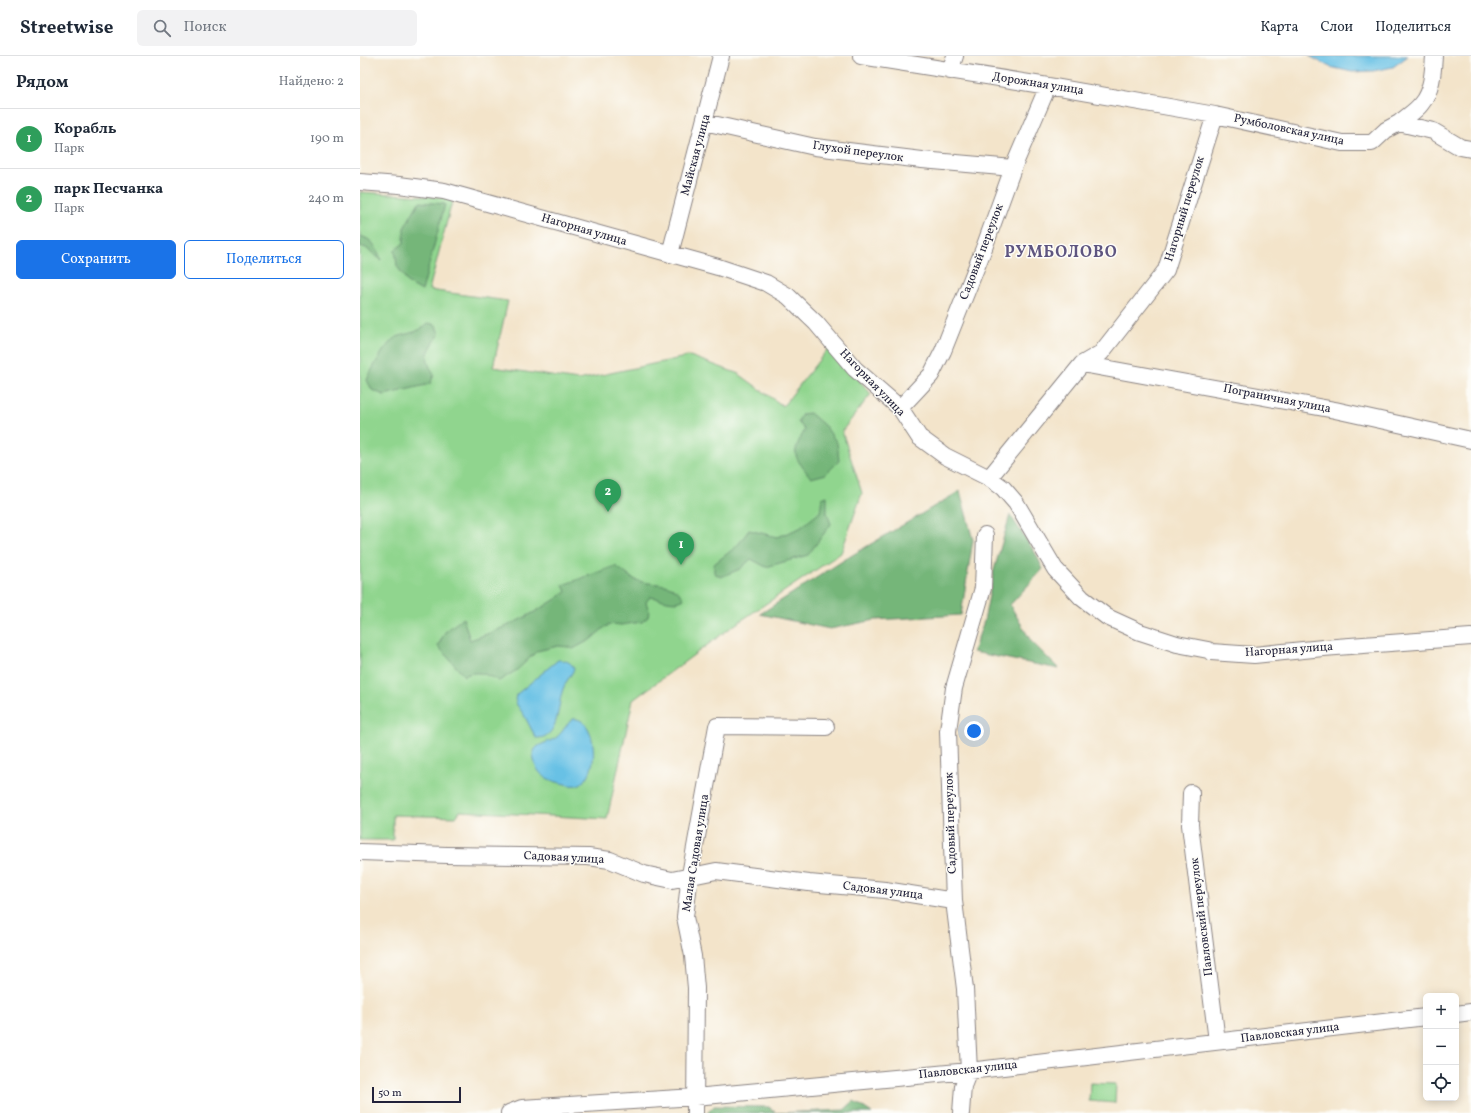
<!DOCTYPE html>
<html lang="ru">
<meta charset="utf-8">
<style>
:root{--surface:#fff;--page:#f2f2f3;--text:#1f2937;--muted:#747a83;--line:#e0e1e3;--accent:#1a73e8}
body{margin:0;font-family:Vollkorn,serif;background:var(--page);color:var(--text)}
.controls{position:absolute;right:12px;bottom:12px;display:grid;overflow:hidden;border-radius:6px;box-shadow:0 2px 10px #0003}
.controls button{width:36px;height:36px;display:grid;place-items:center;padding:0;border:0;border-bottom:1px solid var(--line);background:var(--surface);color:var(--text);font:20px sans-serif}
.scale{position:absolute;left:12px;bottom:10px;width:89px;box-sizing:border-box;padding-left:4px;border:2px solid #22223b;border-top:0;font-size:11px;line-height:14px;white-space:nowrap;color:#22223b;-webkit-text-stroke:3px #fdfcf7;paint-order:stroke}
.you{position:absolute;left:614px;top:675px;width:14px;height:14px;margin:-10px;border:3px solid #fff;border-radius:50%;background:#1a73e8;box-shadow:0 0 0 6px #1a73e833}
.badge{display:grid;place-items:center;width:26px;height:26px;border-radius:50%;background:var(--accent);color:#fff;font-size:13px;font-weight:700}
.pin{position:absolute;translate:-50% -33px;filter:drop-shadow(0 1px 2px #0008)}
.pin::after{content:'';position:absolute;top:21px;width:14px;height:12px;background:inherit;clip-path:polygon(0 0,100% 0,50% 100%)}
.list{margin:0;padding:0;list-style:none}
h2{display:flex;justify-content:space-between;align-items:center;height:52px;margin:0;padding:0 16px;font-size:17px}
h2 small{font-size:13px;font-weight:400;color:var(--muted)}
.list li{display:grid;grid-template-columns:26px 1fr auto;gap:12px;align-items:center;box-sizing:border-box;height:60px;padding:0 16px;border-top:1px solid var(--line)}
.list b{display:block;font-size:15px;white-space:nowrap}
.list p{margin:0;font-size:13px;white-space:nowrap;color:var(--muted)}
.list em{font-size:13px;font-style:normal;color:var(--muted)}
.actions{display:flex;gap:8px;padding:12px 16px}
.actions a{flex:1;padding:9px 0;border:1px solid var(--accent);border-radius:6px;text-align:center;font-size:14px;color:var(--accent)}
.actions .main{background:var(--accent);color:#fff}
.icon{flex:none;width:22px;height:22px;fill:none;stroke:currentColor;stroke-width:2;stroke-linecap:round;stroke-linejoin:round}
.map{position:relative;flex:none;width:1111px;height:1057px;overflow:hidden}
header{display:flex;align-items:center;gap:24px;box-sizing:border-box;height:56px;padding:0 20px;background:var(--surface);border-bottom:1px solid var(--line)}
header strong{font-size:19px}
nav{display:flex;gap:22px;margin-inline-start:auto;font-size:14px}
.search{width:280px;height:36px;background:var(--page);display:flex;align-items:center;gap:10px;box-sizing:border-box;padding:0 14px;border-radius:6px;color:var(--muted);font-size:15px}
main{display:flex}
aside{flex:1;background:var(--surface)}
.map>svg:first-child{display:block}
.green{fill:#90d58e;stroke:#597c64}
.forest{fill:#74b679;stroke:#4b6c5a}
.water{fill:#67c1e5;stroke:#447290}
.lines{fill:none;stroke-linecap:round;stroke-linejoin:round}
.minor-casing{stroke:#8a8382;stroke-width:18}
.minor{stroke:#fff;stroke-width:16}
.labels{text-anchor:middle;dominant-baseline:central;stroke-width:3;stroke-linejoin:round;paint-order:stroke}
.street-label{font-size:12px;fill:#22223b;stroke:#fdfcf7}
.district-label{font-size:16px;font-weight:bold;letter-spacing:1px;fill:#5e5580;stroke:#fdfcf7}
</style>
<header>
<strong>Streetwise</strong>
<div class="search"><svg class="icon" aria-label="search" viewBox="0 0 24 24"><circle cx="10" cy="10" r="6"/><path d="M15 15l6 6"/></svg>Поиск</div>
<nav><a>Карта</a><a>Слои</a><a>Поделиться</a></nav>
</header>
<main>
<aside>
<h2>Рядом<small>Найдено: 2</small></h2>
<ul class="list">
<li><span class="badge" style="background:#2e9e5b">1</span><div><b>Корабль</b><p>Парк</p></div><em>190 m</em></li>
<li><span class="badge" style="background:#2e9e5b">2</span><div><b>парк Песчанка</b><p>Парк</p></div><em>240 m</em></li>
</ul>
<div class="actions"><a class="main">Сохранить</a><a>Поделиться</a></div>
</aside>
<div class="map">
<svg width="1111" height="1057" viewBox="0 0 1111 1057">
<rect width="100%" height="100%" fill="#fdfcf7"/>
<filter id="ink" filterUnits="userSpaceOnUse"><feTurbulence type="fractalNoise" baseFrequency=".025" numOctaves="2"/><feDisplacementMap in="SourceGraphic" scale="8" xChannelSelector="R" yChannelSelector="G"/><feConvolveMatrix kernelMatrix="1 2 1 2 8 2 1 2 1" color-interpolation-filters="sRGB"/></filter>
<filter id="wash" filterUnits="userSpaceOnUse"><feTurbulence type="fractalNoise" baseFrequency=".012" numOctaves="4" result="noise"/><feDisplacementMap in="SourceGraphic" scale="16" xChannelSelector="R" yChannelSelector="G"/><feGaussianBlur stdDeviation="0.9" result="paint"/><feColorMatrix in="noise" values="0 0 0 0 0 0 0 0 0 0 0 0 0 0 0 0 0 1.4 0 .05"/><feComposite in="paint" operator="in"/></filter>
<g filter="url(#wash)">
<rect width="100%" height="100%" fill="#f3e4ca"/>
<path class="green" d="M0,136L93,142L69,234L148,245L133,311L218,324L330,300L379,318L423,350L470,290L511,338L482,375L502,437L481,497L373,570L273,644L247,763L100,755L96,761L33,759V784H0Z
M730,1027L756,1028L755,1047L729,1045Z"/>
<path class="forest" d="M59,146L85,148L62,235L48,227L37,210L35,194L44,187V172Z
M0,180C13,183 17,192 21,204L6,192L0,190Z
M68,267L76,269L79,279C67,297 63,300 74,319L70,328L24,339L12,334L7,324C11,314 27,285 37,281C50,276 57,278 68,267Z
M450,357L466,371L477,387L479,405L466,418L451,422C434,399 430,400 445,374L438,366L442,358Z
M600,435L613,484L601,559L515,564L470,573L400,558L484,504Z
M467,440V457L471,468L448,499L406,511L391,503L380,513L361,521L354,517V508L377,490L389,474L417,481L440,472L460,456L462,442Z
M650,459L676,498L683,513L650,549L671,585L699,613L613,596L624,565L634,514Z
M255,510C262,514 269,521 276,524C294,531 312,523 324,543C314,550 301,542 290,541L286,546L289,555L288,561L282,566L261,569L253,568L245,571L230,584L213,593L209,591L198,590L177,595L157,614L139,625C127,619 118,613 104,620L78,590L85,576L103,562L110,584C144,573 177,557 206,536L203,529Z
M494,1045L512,1057H347L354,1050L409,1051L416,1057L484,1054Z"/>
<path class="water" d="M949,0H1048L1033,11L1013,15L992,16L970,11Z
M198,604C205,604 212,606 214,613C211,620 205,626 203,633C197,649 200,683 176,682L164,659L157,649L155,643L157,638Z
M213,663C240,660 242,736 209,729C193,725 178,723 174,704C173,701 173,696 175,693C180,687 191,686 197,681C203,676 206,668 213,663Z"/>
</g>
<g filter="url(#ink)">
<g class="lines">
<g class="minor-casing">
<path id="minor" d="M501,0L688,30L855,59L982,87H1012L1026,74L1039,67L1073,75L1100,91L1111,93
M590,15L595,0
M344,66L455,91L562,104L653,112
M1039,67C1046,61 1056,55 1061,48C1072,35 1073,16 1074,0
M0,126L39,129L84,135L358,211L406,227L428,240L456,267L495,313L540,352L559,381L585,400L629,422L643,432L656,447L695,513L722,542L747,561L780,576L817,588L848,594L851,596L894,599L963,592L1111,581
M310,198L361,0
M722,308L975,354L1111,384
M540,352L571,319L583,295L624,192L653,112L688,30
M629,422L722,308L741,297L806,214L855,59
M831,737L830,769L857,985
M0,796L87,799L228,801L250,804L284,818L312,824L356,815L449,827L525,834L594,845
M1096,958L1111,956
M149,1057L162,1052L335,1041L609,1015L1066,961
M335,1057L336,932L333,900L325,861L330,819L357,670L466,671
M601,1057L603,1030L609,1015L605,933L594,845L588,675L594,632L623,532L625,479"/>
</g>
<use href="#minor" class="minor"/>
</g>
</g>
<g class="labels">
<g class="street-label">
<text transform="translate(678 28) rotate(9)">Дорожная улица</text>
<text transform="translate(929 74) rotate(12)">Румболовская улица</text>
<text transform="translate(498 96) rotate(8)">Глухой переулок</text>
<text transform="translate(336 99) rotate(-75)">Майская улица</text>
<text transform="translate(825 153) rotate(-73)">Нагорный переулок</text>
<text transform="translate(224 174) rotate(16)">Нагорная улица</text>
<text transform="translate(622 196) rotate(-69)">Садовый переулок</text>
<text transform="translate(512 327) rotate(46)">Нагорная улица</text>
<text transform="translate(917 343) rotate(11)">Пограничная улица</text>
<text transform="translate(929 594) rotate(-4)">Нагорная улица</text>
<text transform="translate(591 767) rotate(-92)">Садовый переулок</text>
<text transform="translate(336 797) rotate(-81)">Малая Садовая улица</text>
<text transform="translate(204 802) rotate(3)">Садовая улица</text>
<text transform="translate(523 835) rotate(7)">Садовая улица</text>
<text transform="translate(842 861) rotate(-97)">Павловский переулок</text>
<text transform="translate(930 977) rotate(-7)">Павловская улица</text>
<text transform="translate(608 1014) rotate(-6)">Павловская улица</text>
</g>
<g class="district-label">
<text x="701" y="197">РУМБОЛОВО</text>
</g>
</g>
</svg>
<div class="controls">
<button>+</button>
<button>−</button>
<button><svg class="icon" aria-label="locate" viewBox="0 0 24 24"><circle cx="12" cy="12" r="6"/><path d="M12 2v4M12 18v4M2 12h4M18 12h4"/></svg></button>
</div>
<div class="scale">50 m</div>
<div class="you"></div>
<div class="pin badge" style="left:321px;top:509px;background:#2e9e5b">1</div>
<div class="pin badge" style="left:248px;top:456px;background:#2e9e5b">2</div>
</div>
</main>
